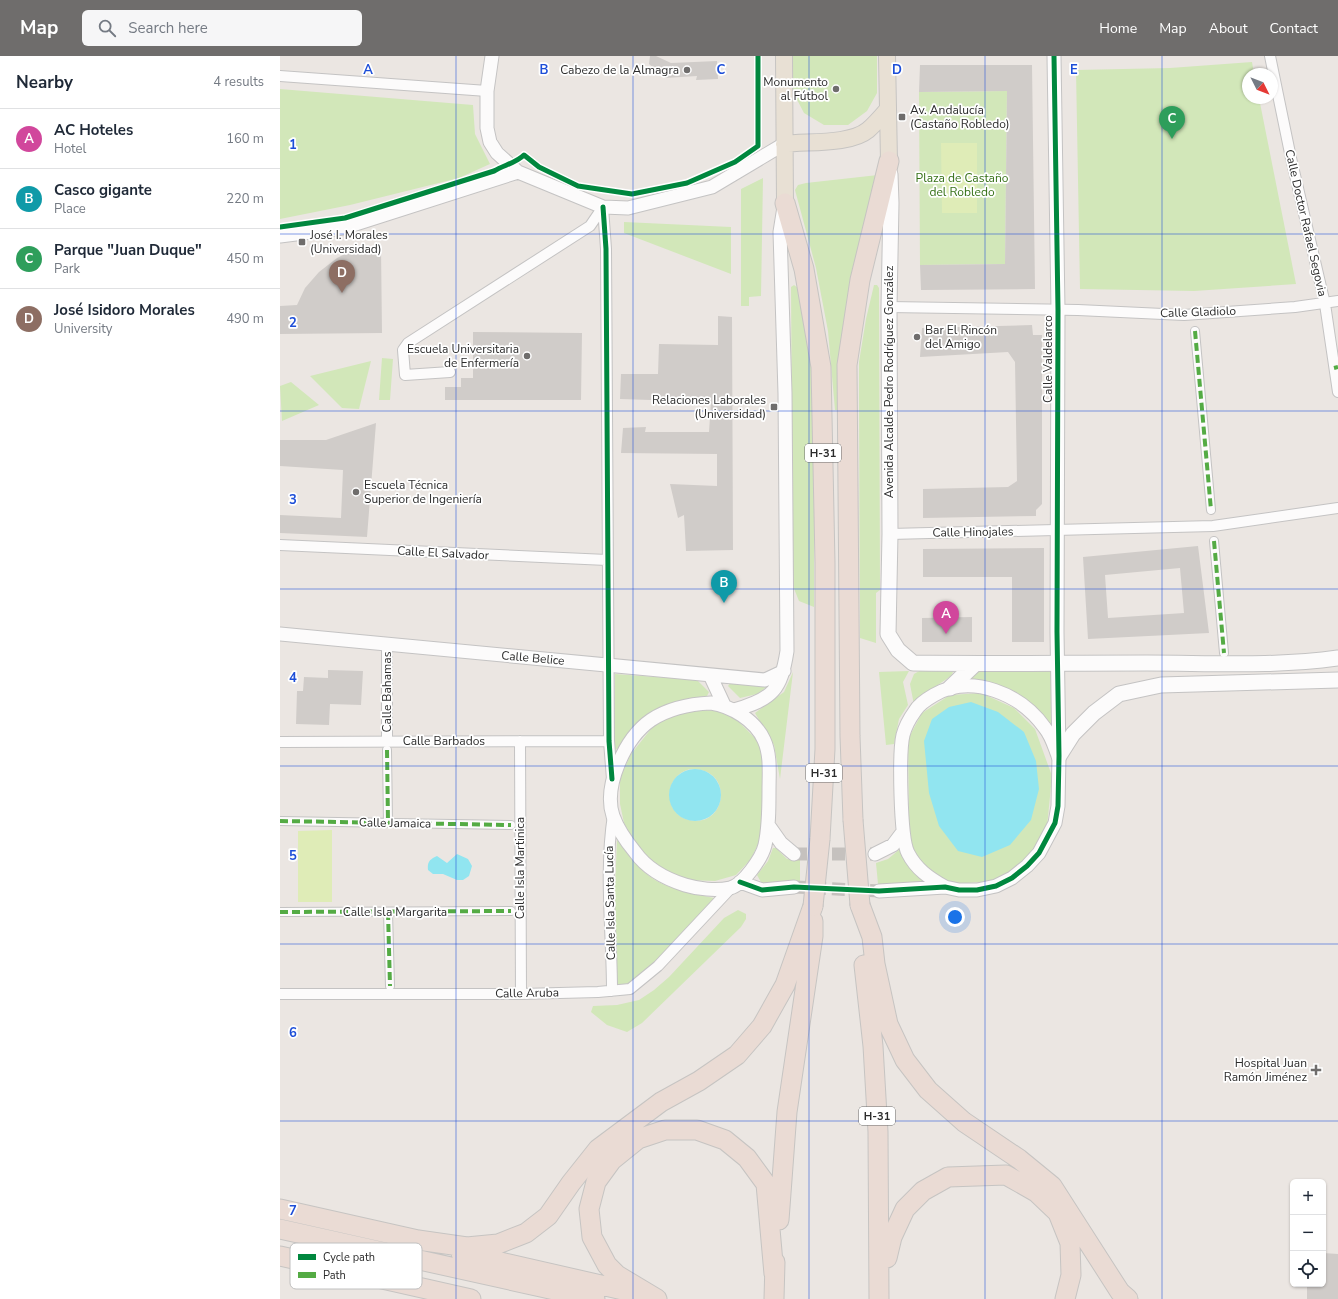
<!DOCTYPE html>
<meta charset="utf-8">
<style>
:root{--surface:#fff;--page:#f6f6f7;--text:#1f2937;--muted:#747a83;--line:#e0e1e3;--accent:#6f6d6c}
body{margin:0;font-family:"Nunito Sans",sans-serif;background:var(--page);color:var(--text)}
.controls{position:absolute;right:12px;bottom:12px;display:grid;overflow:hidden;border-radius:6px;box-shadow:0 1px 3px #0004}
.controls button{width:36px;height:36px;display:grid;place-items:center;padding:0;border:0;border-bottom:1px solid var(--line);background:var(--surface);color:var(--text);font:20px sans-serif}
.compass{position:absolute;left:962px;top:12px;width:36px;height:36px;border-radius:50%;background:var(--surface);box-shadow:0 1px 3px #0004;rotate:132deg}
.you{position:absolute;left:675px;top:861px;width:14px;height:14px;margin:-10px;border:3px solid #fff;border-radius:50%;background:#1a73e8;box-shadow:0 0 0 6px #1a73e833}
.badge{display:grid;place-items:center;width:26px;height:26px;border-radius:50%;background:var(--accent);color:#fff;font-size:13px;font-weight:700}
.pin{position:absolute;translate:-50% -33px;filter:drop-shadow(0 1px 2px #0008)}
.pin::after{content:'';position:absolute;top:21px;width:14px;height:12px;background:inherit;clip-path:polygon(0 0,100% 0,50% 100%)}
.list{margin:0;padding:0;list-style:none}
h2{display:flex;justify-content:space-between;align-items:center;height:52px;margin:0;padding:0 16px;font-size:17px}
h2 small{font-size:13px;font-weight:400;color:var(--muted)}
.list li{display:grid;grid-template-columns:26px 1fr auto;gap:12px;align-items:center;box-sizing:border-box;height:60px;padding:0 16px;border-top:1px solid var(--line)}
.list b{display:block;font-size:15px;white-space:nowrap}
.list p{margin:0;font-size:13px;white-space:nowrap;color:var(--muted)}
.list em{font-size:13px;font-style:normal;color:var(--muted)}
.icon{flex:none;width:22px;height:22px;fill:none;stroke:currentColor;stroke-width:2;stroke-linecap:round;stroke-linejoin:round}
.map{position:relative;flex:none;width:1058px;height:1243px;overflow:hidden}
header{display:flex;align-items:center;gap:24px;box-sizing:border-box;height:56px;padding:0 20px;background:var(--accent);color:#fff}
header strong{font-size:19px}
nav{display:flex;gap:22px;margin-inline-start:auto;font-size:14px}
.search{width:280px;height:36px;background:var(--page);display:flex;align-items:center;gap:10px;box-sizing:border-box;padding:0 14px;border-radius:6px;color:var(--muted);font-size:15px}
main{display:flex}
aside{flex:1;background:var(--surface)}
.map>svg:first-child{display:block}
.green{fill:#d2e7b9;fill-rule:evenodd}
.pitch{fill:#dfecb7}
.water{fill:#91e5f0}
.building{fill:#d0ccc9;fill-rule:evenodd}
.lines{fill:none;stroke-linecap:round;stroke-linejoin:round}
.tertiary-tunnel{stroke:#c5c1be;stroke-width:13;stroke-dasharray:13 6;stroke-linecap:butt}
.pedestrian-casing{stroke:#c4c3c3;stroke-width:10}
.minor-casing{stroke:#c4c3c3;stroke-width:12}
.tertiary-casing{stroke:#c4c3c3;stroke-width:15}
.secondary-casing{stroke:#c4c3c3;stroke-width:17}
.primary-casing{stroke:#c6c4c2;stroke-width:18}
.motorway-casing{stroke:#c6c4c2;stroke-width:21}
.pedestrian{stroke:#fcfbfb;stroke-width:8}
.minor{stroke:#fcfbfb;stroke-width:10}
.tertiary{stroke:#fcfbfb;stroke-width:13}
.secondary{stroke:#fcfbfb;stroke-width:15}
.primary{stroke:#e8e0d4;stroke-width:16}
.motorway{stroke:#eadbd4;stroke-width:19}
.motorway-bridge-casing{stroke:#c6c4c2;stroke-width:21;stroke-linecap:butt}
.motorway-bridge{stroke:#eadbd4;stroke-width:19}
.quiet{stroke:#54ab44;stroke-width:4;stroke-dasharray:8 4;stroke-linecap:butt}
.cycleway-casing{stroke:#fff;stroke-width:8}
.cycleway{stroke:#00873e;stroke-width:5}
.grid{fill:none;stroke:#1d4ed8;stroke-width:1;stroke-opacity:0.55}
.poi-dot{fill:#6f6d6c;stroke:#fff;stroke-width:1.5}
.labels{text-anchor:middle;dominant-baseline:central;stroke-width:3.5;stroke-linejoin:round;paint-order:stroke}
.shield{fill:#fff;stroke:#6b6b6b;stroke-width:1}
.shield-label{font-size:11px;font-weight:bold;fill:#2c2c2c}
.poi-label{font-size:12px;fill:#2c2c2c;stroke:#fff;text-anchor:end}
.park-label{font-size:12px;fill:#357016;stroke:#fff}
.street-label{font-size:12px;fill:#2c2c2c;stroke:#fff}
.key{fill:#fff;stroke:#c0c0c0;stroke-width:1}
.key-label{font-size:11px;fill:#2c2c2c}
.grid-label{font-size:13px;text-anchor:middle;font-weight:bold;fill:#1d4ed8;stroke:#fff;stroke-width:3.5;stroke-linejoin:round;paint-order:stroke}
</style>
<header>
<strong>Map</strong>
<div class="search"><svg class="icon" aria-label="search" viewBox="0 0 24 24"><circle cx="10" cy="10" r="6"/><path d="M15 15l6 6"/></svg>Search here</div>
<nav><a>Home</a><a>Map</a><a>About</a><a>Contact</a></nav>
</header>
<main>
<aside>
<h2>Nearby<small>4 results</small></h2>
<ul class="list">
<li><span class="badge" style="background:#d1479c">A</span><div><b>AC Hoteles</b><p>Hotel</p></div><em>160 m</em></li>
<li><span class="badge" style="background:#0f9aa8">B</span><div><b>Casco gigante</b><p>Place</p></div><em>220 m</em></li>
<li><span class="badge" style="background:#2e9e5b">C</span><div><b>Parque &quot;Juan Duque&quot;</b><p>Park</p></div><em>450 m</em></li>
<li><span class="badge" style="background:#8d6e63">D</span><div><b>José Isidoro Morales</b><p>University</p></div><em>490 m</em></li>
</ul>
</aside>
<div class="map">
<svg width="1058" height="1243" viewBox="0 0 1058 1243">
<rect width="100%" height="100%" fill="#ebe6e2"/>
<path class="green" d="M511,0H597V37L587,55L568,69H544L524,57L512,34Z
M972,6L974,18H968V42H979L1016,228L914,235L800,233L796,14L890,12Z
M0,33L193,49L195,78L210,108L179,122L70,149L0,163Z
M727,35L725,208L640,209L639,36Z
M598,119L558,354H555L548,275L536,212L515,134L518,129L526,127Z
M483,122L481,240L469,241V250H461V133Z
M344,166L451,171V218L344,177Z
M514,229L518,232L532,312L534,355V551L519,545L513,530L511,231Z
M594,229H597L599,232L600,534L596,537V587L580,582L579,344V306L586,263Z
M102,302L113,303L110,344H99Z
M91,305L79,353L62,352L30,320Z
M11,326L39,349L2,365L0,330Z
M641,614L673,616L671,620L640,641L634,649L630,628L634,618Z
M629,615L623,626L628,649L619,663L614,688L606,689L599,616Z
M700,615H772L771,672C752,641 722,625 687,623Z
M513,616L500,723L494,689L475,657L504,636Z
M335,618L417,624L429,636L427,640C378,646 367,656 336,694L334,690Z
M451,626L485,629L488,630L477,638L460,642L448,630Z
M701,637L734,652L755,673L772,720L767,771L746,806L714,825L674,828L648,814L633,794L629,772L628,683L642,657L670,639Z
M434,654L456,663L478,685L483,702L484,760L479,786L471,803L456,819L435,825L407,824L378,812L358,792L344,767L340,748V722L351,698L375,668L406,655ZM411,713C456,712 446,773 409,764C400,762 394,756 391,748C386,732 395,716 411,713Z
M337,784C348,799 359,814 375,824C392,834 415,838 434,842L379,901L353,926L336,930L334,856Z
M493,792H496L507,803L520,804V826L482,828L477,819L488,805Z
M620,793L626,807L647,829L598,828L596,807L608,803Z
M458,854L466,858V863L461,871L362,967L347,976L327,969L311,956L313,950L337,949L359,944L374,934L389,921L444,862Z"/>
<path class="pitch" d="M661,87H697V157H662Z
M52,774V846H18V775Z"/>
<path class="water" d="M691,646L718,656L744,676L756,705L759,733L751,764L730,789L702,801L678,795L659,770L649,737L644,685L652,663L669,651Z
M389 739a26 26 0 1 1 52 0a26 26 0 1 1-52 0Z
M177,798L188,803L192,810L189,820L183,824H177L163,818H153L148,814C147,806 150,803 157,800L167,807Z"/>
<path class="building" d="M370,0H376L391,7L437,5L438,23L416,24L417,20L385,22L369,8Z
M640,9H752L755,233L641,234L640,209L725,208L727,35L639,36Z
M82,192H101L102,277L0,278V250L17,249L25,232L39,216L57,202L71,195Z
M438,260L452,261L453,494L406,495L404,459L398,462L390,428L437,430V398L341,397L343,372L366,371L365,376H429L431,346L340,343L341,318H378L379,288L438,289Z
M752,269L753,279H762V448L756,454V460L643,462V433L728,431L737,425L735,306L728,296L640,301L642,272Z
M193,276L302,277L301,344H165V331H181V322H193Z
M96,367L87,481L0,477V459L61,462L63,414L0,410V384H46Z
M918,490L929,577L808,583L803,501ZM900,512L904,557L828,562L825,519Z
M764,492V586H732V521H643V493Z
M692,561V586H642V562Z
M48,614L83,615L81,649L50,648L49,669L16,668L17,635H23L24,621L48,622Z
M1043,1197L1058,1198V1243H1027V1228H1043Z"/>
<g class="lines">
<path class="tertiary-tunnel" d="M514,798H595
M514,831L599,835"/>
<g class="pedestrian-casing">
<path id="pedestrian" d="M915,275L931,454
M934,485L944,597
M107,694L108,767
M0,765L231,769
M0,856L231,855
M108,856L110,930"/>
</g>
<g class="minor-casing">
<path id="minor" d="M990,0L1011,102L1045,248L1058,336
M0,20L207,35
M323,151L326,193L329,685L332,723
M609,251L798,254L904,259L1015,251L1058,245
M170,316L125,319L123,294L128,287L310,170L323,151
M610,478L933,470L1058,452
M0,489L327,504
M107,588V685
M240,685L241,938
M0,686L329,685
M332,935C332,877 324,817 333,759
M0,938H241L318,936L350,933L378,910L451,832"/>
</g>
<g class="tertiary-casing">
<path id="tertiary" d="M212,0L207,35V72L210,86L217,97L238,116L323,151L348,152L432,131L504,88
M0,180L63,172L238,116
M0,578L485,624L504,615
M430,619L444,649
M431,647C451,650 475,664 484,684C491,699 489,718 489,734C489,753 489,771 485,789C482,802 463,829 450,832C436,835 418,833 405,829C386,823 367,813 355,796C346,785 338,774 333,760C323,730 345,682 371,664C389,652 410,648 431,647Z
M454,654C493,643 501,634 507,595L505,337L500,176L504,151
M489,770L501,787L514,798
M595,798L613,789L622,777
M460,826L482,834L514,831
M665,831C649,822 636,813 628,797C620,782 619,696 623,679C625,671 630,662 635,655C639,648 647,643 654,639C692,617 741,638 765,672C771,679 774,689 777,697
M599,835L665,831L679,834H697L716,830L732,822L747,810L759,797L775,767L778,750L779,700L777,576L778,254L774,0"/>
</g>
<g class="secondary-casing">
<path id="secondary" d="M610,118L611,147L609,251L610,478L608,578L618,594L633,607C711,608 789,607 867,607C930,607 995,611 1058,602
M670,632L695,608
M779,700L793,678L814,657L839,638L881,629L1058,624"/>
</g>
<g class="primary-casing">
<path id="primary" d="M504,0L505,147
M607,0L609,105
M504,88C527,85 570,89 588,74C595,68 601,61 607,54"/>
</g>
<g class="motorway-casing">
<path id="motorway" d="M505,147L524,213L541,311L545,507V693L540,783
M573,764L570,680L567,309L580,224L609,105
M580,849L592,881L595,908L608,968L625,1004L648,1034L684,1066L739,1103L772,1130L840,1236L848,1243
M584,909L593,990L598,1076L599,1243
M0,1153L138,1184L187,1191L218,1188L246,1177L268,1160L291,1127L318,1093L381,1046L419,1025L457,999L482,970L505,929L533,850
M499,1164L507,1056L533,880V865
M0,1173L315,1243
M181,1197L356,1237
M0,1200L191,1243
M607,1202L612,1181L625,1153L643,1135L668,1121L726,1119L756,1136L778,1157L790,1187L791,1219L785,1243
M377,1243L337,1219L327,1209L312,1181L309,1153L316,1126L332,1104L358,1083L385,1074H417L445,1084L467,1102L486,1128L494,1218
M494,1243L495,1206"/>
</g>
<use href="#pedestrian" class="pedestrian"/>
<use href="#minor" class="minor"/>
<use href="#tertiary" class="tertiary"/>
<use href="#secondary" class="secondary"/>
<use href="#primary" class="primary"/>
<use href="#motorway" class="motorway"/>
<g class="motorway-bridge-casing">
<path id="motorway-bridge" d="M573,764L580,849
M533,850L540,783"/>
</g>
<use href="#motorway-bridge" class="motorway-bridge"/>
<path class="quiet" d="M915,275L931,454
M1054,312L1058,311
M934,485L944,597
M107,694L108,767
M0,765L231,769
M0,856L231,855
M108,856L110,930"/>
<g class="cycleway-casing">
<path id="cycleway" d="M323,151L326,193L329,685L332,723
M0,171L65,162L214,115C224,109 236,107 244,99L259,111L298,130L352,138L407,127L455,106L478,90V0
M460,826L482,834L514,831L599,835L665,831L679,834H697L716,830L732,822L747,810L759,797L775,767L778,750L779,700L777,576L778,254L774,0"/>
</g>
<use href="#cycleway" class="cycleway"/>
</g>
<path class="grid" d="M176,0V1243M353,0V1243M529,0V1243M705,0V1243M882,0V1243M0,178H1058M0,355H1058M0,533H1058M0,710H1058M0,888H1058M0,1065H1058"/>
<g class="poi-dot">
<circle cx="407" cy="14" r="4"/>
<circle cx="556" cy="33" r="4"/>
<rect x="618" y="57" width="8" height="8" rx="2"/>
<rect x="18" y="182" width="8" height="8" rx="2"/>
<circle cx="637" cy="281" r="4"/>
<circle cx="247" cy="300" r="4"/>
<rect x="490" y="347" width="8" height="8" rx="2"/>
<circle cx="76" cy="436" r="4"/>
<path d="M1034 1008h4v4h4v4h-4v4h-4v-4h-4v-4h4z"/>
</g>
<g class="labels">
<g class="shield">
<rect x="525" y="388" width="36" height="18" rx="3"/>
<rect x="526" y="708" width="36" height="18" rx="3"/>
<rect x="579" y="1051" width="36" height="18" rx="3"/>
</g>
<g class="shield-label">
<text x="543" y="397">H-31</text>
<text x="544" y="717">H-31</text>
<text x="597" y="1060">H-31</text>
</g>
<g class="poi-label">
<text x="399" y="14">Cabezo de la Almagra</text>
<text x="548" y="26">Monumento<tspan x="548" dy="14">al Fútbol</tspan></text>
<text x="630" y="54" text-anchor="start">Av. Andalucía<tspan x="630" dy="14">(Castaño Robledo)</tspan></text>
<text x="30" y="179" text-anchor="start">José I. Morales<tspan x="30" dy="14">(Universidad)</tspan></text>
<text x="645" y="274" text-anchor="start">Bar El Rincón<tspan x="645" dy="14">del Amigo</tspan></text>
<text x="239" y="293">Escuela Universitaria<tspan x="239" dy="14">de Enfermería</tspan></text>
<text x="486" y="344">Relaciones Laborales<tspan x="486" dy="14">(Universidad)</tspan></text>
<text x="84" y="429" text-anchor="start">Escuela Técnica<tspan x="84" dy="14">Superior de Ingeniería</tspan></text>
<text x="1027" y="1007">Hospital Juan<tspan x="1027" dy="14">Ramón Jiménez</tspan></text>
</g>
<g class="park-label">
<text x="682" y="122">Plaza de Castaño<tspan x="682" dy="14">del Robledo</tspan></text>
</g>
<g class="street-label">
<text transform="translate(1026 167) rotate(77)">Calle Doctor Rafael Segovia</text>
<text transform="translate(918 256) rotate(-2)">Calle Gladiolo</text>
<text transform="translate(768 303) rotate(-90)">Calle Valdelarco</text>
<text transform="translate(609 326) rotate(-90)">Avenida Alcalde Pedro Rodríguez González</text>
<text transform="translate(693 476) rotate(-1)">Calle Hinojales</text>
<text transform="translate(163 497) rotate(3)">Calle El Salvador</text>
<text transform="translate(253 602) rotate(5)">Calle Belice</text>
<text transform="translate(107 636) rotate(-90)">Calle Bahamas</text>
<text x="164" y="685">Calle Barbados</text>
<text transform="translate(115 767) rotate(1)">Calle Jamaica</text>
<text transform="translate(240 812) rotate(-90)">Calle Isla Martinica</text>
<text transform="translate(330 847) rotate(-91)">Calle Isla Santa Lucía</text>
<text x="115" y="856">Calle Isla Margarita</text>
<text transform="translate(247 937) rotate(-1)">Calle Aruba</text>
</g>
</g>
<rect x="10" y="1187" width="132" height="46" rx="6" class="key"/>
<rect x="18" y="1198" width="18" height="6" fill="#00873e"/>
<rect x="18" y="1216" width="18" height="6" fill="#54ab44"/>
<g class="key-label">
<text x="43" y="1205">Cycle path</text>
<text x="43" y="1223">Path</text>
</g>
<g class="grid-label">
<text x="88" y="18">A</text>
<text x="264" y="18">B</text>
<text x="441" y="18">C</text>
<text x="617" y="18">D</text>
<text x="794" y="18">E</text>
<text x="13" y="93">1</text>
<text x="13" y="271">2</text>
<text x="13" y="448">3</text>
<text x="13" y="626">4</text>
<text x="13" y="804">5</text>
<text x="13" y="981">6</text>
<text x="13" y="1159">7</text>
</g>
</svg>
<div class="controls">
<button>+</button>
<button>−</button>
<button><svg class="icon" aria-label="locate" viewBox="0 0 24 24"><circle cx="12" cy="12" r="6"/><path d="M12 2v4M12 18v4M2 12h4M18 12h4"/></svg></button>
</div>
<svg class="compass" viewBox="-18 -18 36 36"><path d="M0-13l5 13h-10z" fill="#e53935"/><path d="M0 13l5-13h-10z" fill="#747a83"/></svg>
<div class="you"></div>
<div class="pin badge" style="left:666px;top:578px;background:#d1479c">A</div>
<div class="pin badge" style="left:444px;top:547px;background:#0f9aa8">B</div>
<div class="pin badge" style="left:892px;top:83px;background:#2e9e5b">C</div>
<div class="pin badge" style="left:62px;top:237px;background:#8d6e63">D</div>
</div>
</main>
